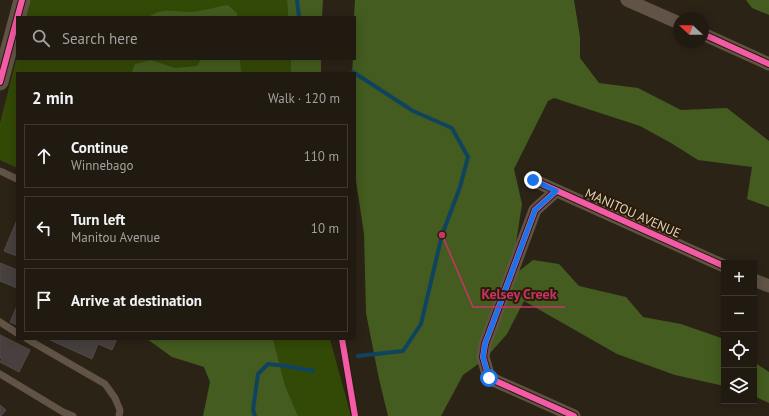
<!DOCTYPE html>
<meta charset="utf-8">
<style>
:root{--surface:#211a11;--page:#2d271f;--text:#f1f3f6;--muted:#a2a19f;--line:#3e3831}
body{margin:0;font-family:"PT Sans",sans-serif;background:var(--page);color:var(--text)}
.controls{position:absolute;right:12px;bottom:12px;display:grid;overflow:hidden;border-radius:0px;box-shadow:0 2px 10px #0003}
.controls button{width:36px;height:36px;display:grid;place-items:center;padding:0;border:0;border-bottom:1px solid var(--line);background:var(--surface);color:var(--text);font:20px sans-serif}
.compass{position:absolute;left:673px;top:12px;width:36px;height:36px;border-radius:50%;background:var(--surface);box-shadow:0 2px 10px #0003;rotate:292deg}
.stop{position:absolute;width:12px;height:12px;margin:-9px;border:3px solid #1a73e8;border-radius:50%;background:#fff}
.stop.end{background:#1a73e8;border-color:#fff;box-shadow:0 1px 4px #0008}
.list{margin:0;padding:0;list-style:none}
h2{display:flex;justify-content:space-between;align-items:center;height:52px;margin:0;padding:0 16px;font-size:17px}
h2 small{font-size:13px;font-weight:400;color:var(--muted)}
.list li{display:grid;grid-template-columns:26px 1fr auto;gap:12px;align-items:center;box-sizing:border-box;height:64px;margin:0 8px 8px;padding:0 8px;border:1px solid var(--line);border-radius:0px}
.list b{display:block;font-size:15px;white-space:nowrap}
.list p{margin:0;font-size:13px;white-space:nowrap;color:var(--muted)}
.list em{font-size:13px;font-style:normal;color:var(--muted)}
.icon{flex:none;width:22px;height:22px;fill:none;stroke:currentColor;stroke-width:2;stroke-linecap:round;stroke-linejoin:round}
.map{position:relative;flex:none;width:769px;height:416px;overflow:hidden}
.search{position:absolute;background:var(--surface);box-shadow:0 2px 10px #0003;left:16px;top:16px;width:340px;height:44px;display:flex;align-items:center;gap:10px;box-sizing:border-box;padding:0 14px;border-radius:0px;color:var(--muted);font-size:15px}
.panel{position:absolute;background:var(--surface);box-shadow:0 2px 10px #0003;left:16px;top:72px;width:340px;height:268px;border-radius:0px}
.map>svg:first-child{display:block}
.green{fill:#334906}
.forest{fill:#445c1f}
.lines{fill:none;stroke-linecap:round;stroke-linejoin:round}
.stream{stroke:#10445e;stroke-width:4}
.building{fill:#47403e;stroke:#514a48}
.service{stroke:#625347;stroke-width:7}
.minor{stroke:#625347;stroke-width:13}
.tertiary{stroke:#625347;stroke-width:17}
.cycleway-casing{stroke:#2b1b05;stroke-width:8}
.cycleway{stroke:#f35aa7;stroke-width:6}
.route{stroke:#1a73e8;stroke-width:5}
.labels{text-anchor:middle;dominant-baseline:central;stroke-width:4;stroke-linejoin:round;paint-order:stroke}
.street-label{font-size:13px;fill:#ded3c6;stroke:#2b1b05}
.leader{fill:none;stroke:#c6346b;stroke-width:1.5}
.callout-dot{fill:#c6346b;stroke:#2b1b05;stroke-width:1.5}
.callout-label{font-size:14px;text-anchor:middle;font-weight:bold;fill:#c6346b;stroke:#2b1b05;stroke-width:4;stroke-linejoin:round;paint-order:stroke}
</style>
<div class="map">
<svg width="769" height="416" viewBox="0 0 769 416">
<rect width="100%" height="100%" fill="#2c2317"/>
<path class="green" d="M27,0H287L288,17H24Z
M17,56V59H291V73H17V168L0,160V123Z
M273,339H330L351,416H298L285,385Z"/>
<path class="forest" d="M287,0H323L322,17H288Z
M355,0H574L580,37V58L599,83L638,88L681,110L727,108L769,141V207L747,199L752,167L698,160L671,143L640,126L554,98L548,101L514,169L522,204L516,243L519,271L533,260L559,264L579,286L626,297L643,317L681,324L724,339V386L675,375L617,354L524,301L507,334L484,360L463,375L441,416H388L379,379L366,313L364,234L355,174V73H352L353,59H355V17H354Z
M746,0H769V15L752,8Z
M228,5L237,13V17H149C160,7 177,12 191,12C203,11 216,7 228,5Z
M201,59H240L241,73L132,72L135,64L151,60L175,68L197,66Z
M291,59H321V73H291Z
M147,339H273L285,385L298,416H203L210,382L204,367L172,357Z
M754,362L769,372V403L754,396Z"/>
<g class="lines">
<path class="stream" d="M297,0L299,17
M353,72L413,111L452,128L468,157L460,187L442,235L421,324L403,351L358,356
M255,416L253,410L258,374L268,364L286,366L313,371"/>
</g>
<path class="building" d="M17,220V256L4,251Z
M0,263L17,270V288L0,281Z
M17,306V325L10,322Z
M0,335L30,350L19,372L0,362L2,359L0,358Z
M48,339H117L112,350L98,344L92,359Z
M0,405L6,410L1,416H0Z"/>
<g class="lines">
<path class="service" d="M0,171L17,179
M0,322L17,333
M27,339L105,384L115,398L120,410L119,416
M0,374L63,412L73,416"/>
<path class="minor" d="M627,0L679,23
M703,34L769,64
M533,180L724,266
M556,191L535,210L485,344L483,357L489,378L574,416
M754,280L769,286"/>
<path class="tertiary" d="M0,82L22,0"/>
<g class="cycleway-casing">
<path id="cycleway" d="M703,34L769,64
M0,82L22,0
M533,180L724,266
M556,191L535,210L485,344L483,357L489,378L574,416
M342,339L355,416"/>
</g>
<use href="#cycleway" class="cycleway"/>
</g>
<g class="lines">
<path class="route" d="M489,378L483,357L485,344L535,210L556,191L533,180"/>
</g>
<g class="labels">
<g class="street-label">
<text transform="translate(633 213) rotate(24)">MANITOU AVENUE</text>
</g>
</g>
<path class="leader" d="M442 235L473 307H565"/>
<circle class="callout-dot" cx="442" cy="235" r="4"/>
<g class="callout-label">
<text x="519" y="299">Kelsey Creek</text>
</g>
</svg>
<div class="controls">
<button>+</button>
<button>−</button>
<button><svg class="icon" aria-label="locate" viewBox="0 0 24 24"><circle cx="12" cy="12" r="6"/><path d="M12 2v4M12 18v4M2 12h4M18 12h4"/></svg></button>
<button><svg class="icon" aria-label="layers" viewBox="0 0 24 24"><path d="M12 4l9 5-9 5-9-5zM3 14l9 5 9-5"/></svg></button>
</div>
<svg class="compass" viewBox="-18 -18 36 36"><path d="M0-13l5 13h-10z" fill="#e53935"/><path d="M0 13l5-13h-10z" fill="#a2a19f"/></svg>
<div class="stop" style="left:489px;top:378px"></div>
<div class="stop end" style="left:533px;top:180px"></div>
<div class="search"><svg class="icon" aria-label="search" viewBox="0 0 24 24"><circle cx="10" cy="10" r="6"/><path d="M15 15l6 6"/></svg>Search here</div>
<section class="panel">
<h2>2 min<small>Walk · 120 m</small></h2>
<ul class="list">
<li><svg class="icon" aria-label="ahead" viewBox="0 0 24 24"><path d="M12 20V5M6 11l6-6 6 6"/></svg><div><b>Continue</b><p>Winnebago</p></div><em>110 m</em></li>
<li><svg class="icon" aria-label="left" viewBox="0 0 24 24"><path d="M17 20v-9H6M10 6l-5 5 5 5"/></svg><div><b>Turn left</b><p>Manitou Avenue</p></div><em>10 m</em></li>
<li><svg class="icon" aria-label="arrive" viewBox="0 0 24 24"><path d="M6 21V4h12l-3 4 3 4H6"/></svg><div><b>Arrive at destination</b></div></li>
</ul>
</section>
</div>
